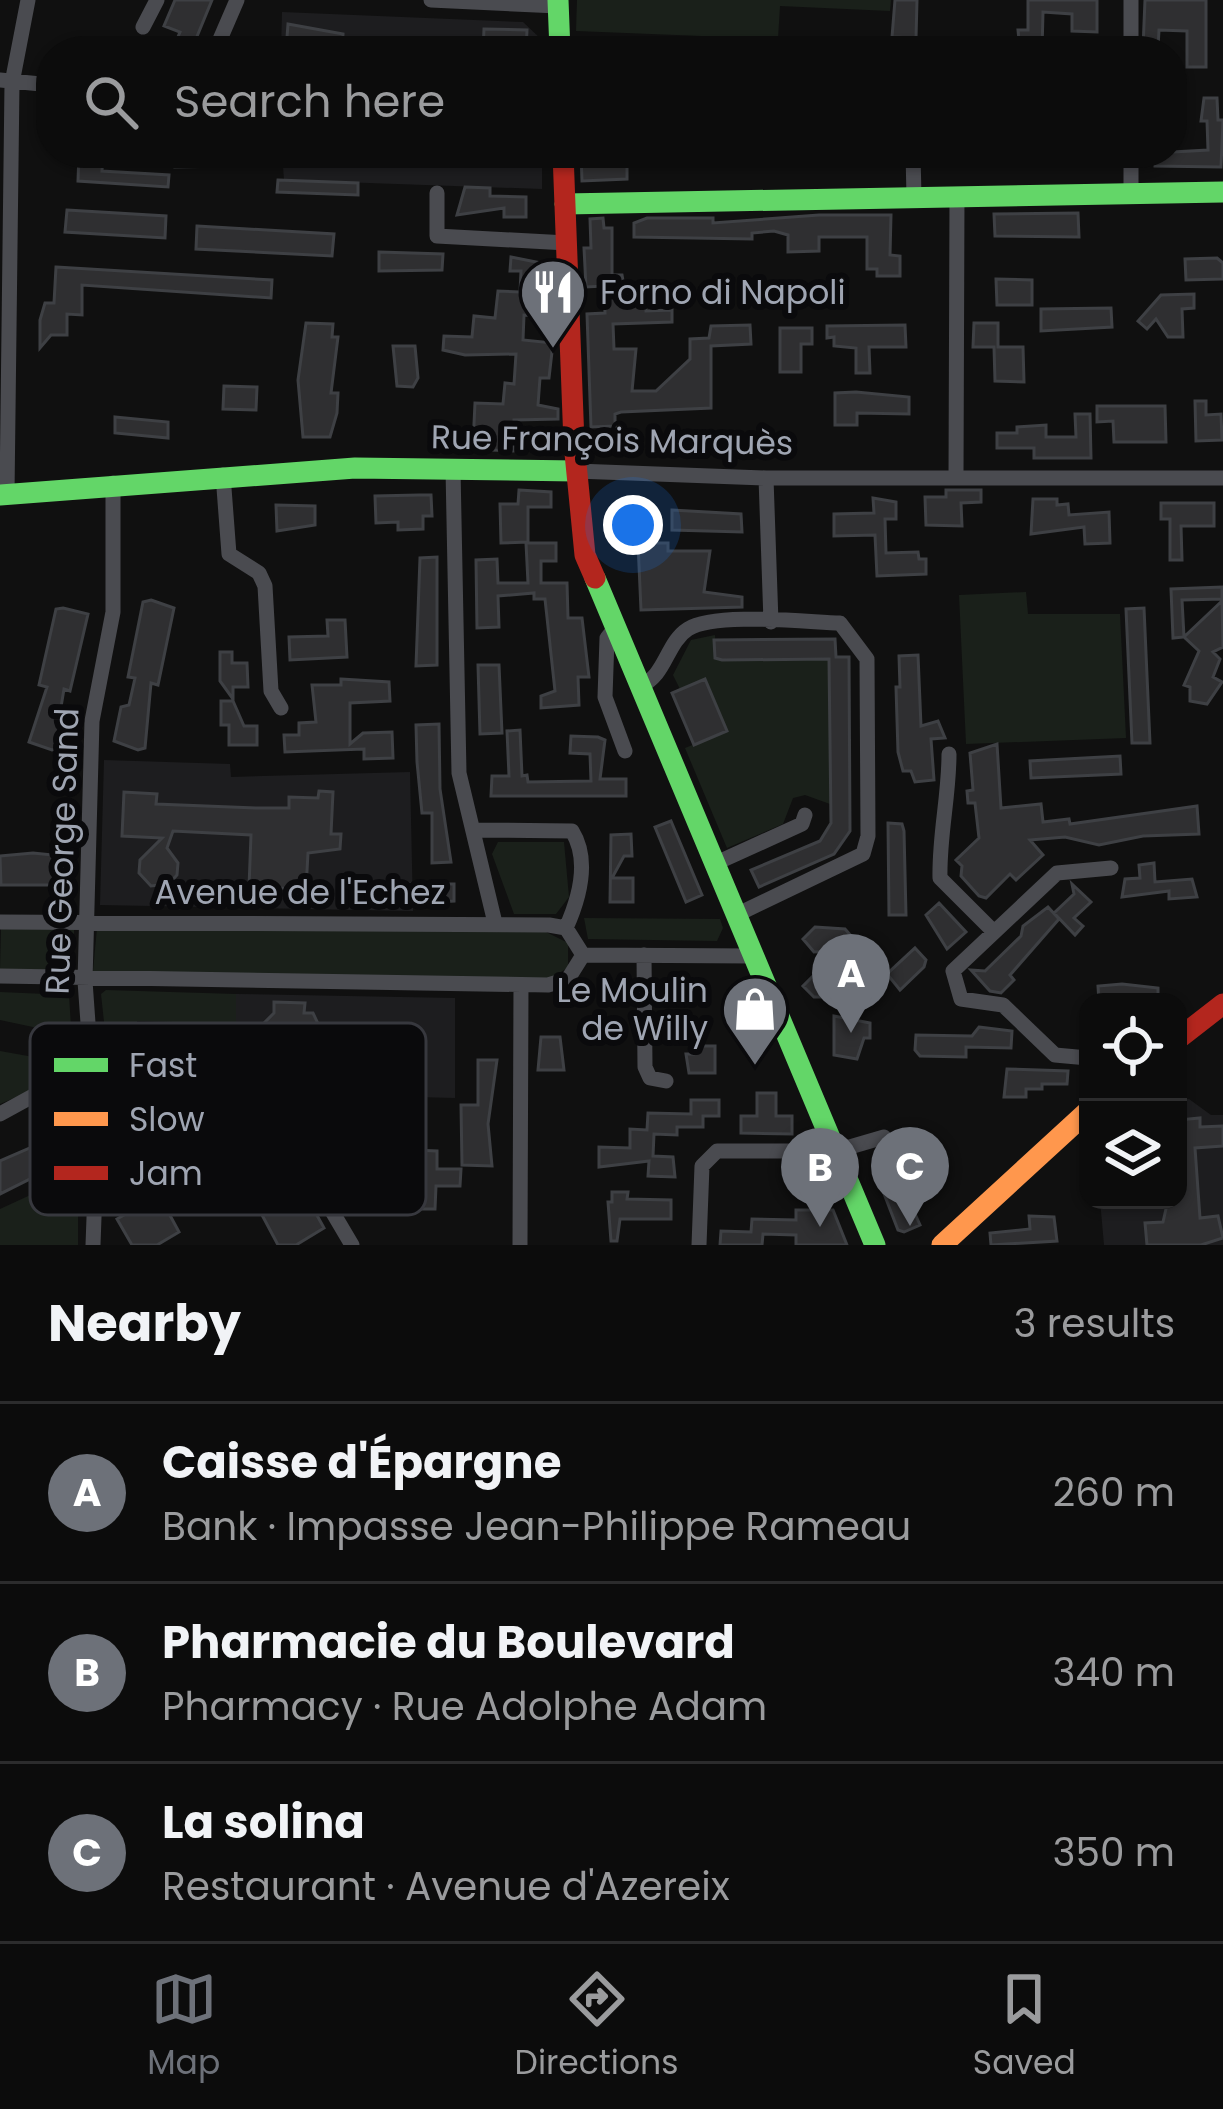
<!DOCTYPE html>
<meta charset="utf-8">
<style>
:root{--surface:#0c0c0c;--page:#151515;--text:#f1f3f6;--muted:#9a9b9d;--line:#2c2c2d;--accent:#6d7179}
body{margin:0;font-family:Poppins,sans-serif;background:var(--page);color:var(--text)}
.controls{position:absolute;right:36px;bottom:36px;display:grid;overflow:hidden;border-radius:24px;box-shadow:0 3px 9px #0004}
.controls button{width:108px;height:108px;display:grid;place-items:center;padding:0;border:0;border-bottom:3px solid var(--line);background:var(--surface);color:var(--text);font:60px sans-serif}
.you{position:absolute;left:633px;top:525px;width:42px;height:42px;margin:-30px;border:9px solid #fff;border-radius:50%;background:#1a73e8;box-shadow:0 0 0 18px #1a73e833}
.badge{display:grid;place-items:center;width:78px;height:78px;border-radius:50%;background:var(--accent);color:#fff;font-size:39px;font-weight:700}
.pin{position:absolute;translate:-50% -99px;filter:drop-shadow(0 3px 6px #0008)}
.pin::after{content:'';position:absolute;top:63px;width:42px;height:36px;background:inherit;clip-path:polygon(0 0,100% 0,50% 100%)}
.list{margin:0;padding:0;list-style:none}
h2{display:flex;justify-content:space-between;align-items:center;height:156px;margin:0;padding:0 48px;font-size:51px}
h2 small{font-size:39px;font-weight:400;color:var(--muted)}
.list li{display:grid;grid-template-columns:78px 1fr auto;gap:36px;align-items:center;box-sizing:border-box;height:180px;padding:0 48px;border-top:3px solid var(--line)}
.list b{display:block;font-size:45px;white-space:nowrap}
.list p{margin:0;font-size:39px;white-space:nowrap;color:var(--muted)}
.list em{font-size:39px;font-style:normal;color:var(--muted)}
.icon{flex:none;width:66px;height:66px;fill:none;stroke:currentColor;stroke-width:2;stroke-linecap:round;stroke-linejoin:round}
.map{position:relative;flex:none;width:1223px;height:1245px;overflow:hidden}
.search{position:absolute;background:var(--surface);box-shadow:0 3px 9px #0004;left:36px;right:36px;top:36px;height:132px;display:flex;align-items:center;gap:30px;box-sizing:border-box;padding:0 42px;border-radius:48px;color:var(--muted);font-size:45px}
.sheet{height:696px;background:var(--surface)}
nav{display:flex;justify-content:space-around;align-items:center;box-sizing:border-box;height:168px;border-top:3px solid var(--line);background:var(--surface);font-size:33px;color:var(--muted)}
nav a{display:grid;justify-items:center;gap:6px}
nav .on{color:var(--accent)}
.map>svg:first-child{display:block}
.built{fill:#1d1d1f}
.green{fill:#1a201a}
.building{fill:#2f2f31;stroke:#3e4044;stroke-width:3}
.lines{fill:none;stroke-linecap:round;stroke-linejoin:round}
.street{stroke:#4a4b50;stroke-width:15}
.fast{stroke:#63d668;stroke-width:21}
.slow{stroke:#ff974d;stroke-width:21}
.jam{stroke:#b3261e;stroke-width:21}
.labels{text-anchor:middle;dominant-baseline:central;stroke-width:12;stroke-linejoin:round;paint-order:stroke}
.poi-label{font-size:33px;fill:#9fa5b2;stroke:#0a0a0c;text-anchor:start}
.street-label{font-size:33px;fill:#9fa5b2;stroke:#0a0a0c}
.key{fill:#0a0a0c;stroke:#37383e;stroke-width:3}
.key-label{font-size:33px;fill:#9fa5b2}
</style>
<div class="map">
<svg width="1223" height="1245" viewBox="0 0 1223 1245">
<rect width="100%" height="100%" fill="#101010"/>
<path class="built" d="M282,12L523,22L542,40V51H281Z
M282,153H542V189L284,180Z
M104,760L230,764L231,777L410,772L413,911L100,905Z
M236,994L455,998V1098L227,1092L207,1071V1050L236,1022Z
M1189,1099L1211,1115H1223V1245H1104L1100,1200H1178V1100Z"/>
<path class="green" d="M577,0H891L890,11L780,6L778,39L576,31Z
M1026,592L1028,614H1120L1126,738L966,744L959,595Z
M715,635L716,658H831L830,804L805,795L793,798L783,824L727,848L685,748L727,731L705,680L680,689L673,675L691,640Z
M498,842H564L569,897L556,914H514L492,854Z
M584,918L720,919L723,928L717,941L588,939Z
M97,928L546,932L568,943V968L546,980L93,971Z
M1,929H74V973L0,970Z
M106,990L236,994V1022L207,1050V1023L137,1021L136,1059L156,1063V1086L108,1059L101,994Z
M0,992L69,995L72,1043L47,1030L0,1020Z
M0,1051L39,1058L46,1052L60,1078L0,1104Z
M78,1173V1245H0V1209Z"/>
<path class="building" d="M175,0H212L191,51H172L180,32L164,26Z
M895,0H917L916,38L892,37Z
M1028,0H1097V32L1072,31V14L1043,12L1042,51H1020L1018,30H1028Z
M1145,0H1206V67H1187V31L1159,30L1158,48H1143Z
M288,24L343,34L342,51H286Z
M484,29L527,30L526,51H483Z
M1204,98H1217L1218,120H1223L1221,167L1155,166V153L1208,150L1207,121H1201Z
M79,153H103L102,171L169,175L168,187L78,181Z
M176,153H280V165L175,167Z
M581,153H600V165L627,164V179L582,181Z
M278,180L358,183V195L277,192Z
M465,187L490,188V196L526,197V217H504V208L457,215Z
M67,210L166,216L165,238L65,232Z
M1078,213L1079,237L995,236L994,214Z
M819,215H891L890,255L900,256V276H877V269H867V237H819V251L788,252V235L774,231L752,233V239L634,237V223L647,218H713V223Z
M603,218L604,228H612V275H622L625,292L645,291L646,311L672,310V322L613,324L614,349H636L632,391H656L690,359V339L709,338L711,326L750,325L751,344L711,346V408L621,412L615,414V426L591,427L587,314L605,313L604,286L586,287L584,248H591L590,219Z
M197,226L334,234L332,256L196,249Z
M379,252L443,254L442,270L379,271Z
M511,257L541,263L540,316L524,315L523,340L553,343L549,378H540L538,405L558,409V419L514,420L513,451L492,450L473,445L475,403L503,404L505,383L514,384L516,354L465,355L443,350L444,336L472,337L474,316L495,318L498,291L520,292L521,271H510Z
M1217,258L1223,263V279L1186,280L1185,259Z
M56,267L272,280L271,298L82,285V315L67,314V335H51L40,348V320L45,303H54Z
M996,279L1032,280V305H997Z
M1194,294V308L1182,309L1183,337H1168L1156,319L1147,329L1138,321L1161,295Z
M1111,308L1112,327L1041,331V309Z
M306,323L333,324L332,337H338L331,393H338L337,413L330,437H303L298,380Z
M974,323H998V347H1023L1024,382L995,381L994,347H973Z
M905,325L906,347H869L870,373H856V348L834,346V337L827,338V326Z
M780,328H812V344H801V372H780Z
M393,346H415L418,378L413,387L397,386Z
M224,386L257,387L256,410L223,409Z
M856,392L909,397V414L857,413V425H835V393Z
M1195,401H1206V415L1221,414L1222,440L1196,441Z
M1097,406H1165L1166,442H1114L1113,421L1097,422Z
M1075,414H1090L1091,458H1034V448H997V433H1017V427L1046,425V437H1076Z
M115,417L168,422V438L115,433Z
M519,490L551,492V507H528V542L501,543L500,504H518Z
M946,490H981V502L961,503L962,526L926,525L925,497H946Z
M419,495H431L432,516H423V529L398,530V522L376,523L375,496Z
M873,498L896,502V519H885L886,553L918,552L919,559H926V574L877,576L875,535L834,536V514L874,513Z
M1033,499H1057V505L1068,504L1069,515L1109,512L1110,543L1085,544L1084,527L1031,534Z
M1161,503H1214V526H1181L1182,560H1170V519H1161Z
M276,505L315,506V525L277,531Z
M672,510L741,514L742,532L672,530Z
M526,543H556V561H541V583H567L568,618H582L589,677H578L579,705L541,708V696L555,691L545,599H534V593L498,596L499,627L477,628L476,560L497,559L498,583H528Z
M638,543H668V551H710L704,592L742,597V607L641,610Z
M437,557V665L416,666L420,558Z
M1222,587V599L1182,600L1184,637L1173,638L1171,589Z
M151,600L174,608L158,685L151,683L145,748L138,750L114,741L121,707L129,705L135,678L128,677L143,602Z
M1222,601L1223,647L1213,652L1220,659L1213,677L1222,682L1207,704L1190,701V687L1184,685L1199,651L1184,637Z
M63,608L88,614L70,691L64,689L60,713L67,715L60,748L52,750L29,742L47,687L39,685L56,609Z
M1144,608L1150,743H1132L1126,609Z
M327,620H345L347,657L290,660L289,637L328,636Z
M835,639L836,657H849L850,831L834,854L759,887L751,870L820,841L831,823L829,659L722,660L715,658L714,640Z
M220,652H232V663H247L248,687H233V699L220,681Z
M918,655L921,726L938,721L945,738L931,739L934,780L915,782L911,771H903L898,752L896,687H900L899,656Z
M478,665H499L502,733L480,734Z
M341,679L389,682L390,701L350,703V744L363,733L392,732L393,758L364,759V749L285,752L284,735H299V723L316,722L312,685H341Z
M705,679L727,731L694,745L672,693Z
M221,701H233L244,726H257V745H229V725H221Z
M439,724L440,789L451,862L432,863V813H422L417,762L416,725Z
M520,730L522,776L527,775L528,782L591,781L590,754L570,753L571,736L598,737L605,740L600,779H626V796H491L492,776H509L507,731Z
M997,744L1001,808L1041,804L1043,822L1069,819L1070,824L1197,806L1199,834L1143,836L1099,845L1065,837L1030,840L1043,855L1016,880L1010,874L986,898L979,896L961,876L962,866L956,860L979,838L975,803H968L967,791L973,790L970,753Z
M1120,756L1121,774L1031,778L1030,761Z
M319,791L333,792L331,834H341L340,849L308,853L306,889L249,887L251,835L173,831L167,848L178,863L177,875L169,884L151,886L139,873L140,860L162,838L122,836L124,792L157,794L156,804L257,808H289V797L318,798Z
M671,821L702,895L686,902L655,827Z
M888,823L902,824L904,831L906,915H889Z
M631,834L632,856H624L612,878H633V902H610L611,835Z
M33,853L63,856L61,885H1L0,856Z
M1154,863L1155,882L1192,879L1197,897L1169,899V891L1122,897L1125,879L1140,878L1139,865Z
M398,884H454V901L399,904Z
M1072,884L1091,902L1074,918L1083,926L1075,935L1054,913L1074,894Z
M939,903L966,932L947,949L926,915Z
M1048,907L1059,919L1010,975L1014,980L1001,993L990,991L971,970L985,971L1021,936L1023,926Z
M815,927L845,929L860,946V969L837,997H814L803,986L815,974H837L836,951L814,952L803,939Z
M915,948L926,960L924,967L900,990L887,974Z
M1122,984L1158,988V1002H1099L1098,986Z
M274,1002L305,1003L304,1013H313L320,1028L332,1029L337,1087L331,1093L304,1089L289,1070L280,1079L257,1083L247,1074L233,1077L220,1064L235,1034L241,1028H259L274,1013Z
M834,1016L870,1023V1038H864L857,1059L834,1055Z
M979,1027L1012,1031L1011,1048L966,1047V1057L920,1056L915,1050L916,1035L972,1036Z
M541,1037H560L564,1070H538Z
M692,1046H715V1073H689L686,1054H693Z
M478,1060H497L488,1124L492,1166L462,1165L461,1105H478Z
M1007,1069L1068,1071L1067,1084H1042V1089H1026V1097H1004Z
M757,1093H776V1116H792V1134L741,1133V1116H757Z
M691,1100H719V1116H703V1127H677V1135L654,1134L653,1156L673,1157L675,1177L648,1176L649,1161L599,1167V1147L630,1148V1129L647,1130L648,1113L691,1114Z
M1200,1118V1127L1223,1126V1146L1195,1148L1200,1218L1218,1216L1223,1238L1201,1245H1147L1145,1223L1163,1222L1168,1200H1178V1120Z
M67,1122L84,1150L74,1156L77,1162L67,1168L64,1162L0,1194V1161L48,1140L45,1134Z
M413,1150L437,1151V1169H461L460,1186H436L435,1209H411Z
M889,1156L920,1225L904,1232L898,1230L873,1165Z
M303,1190L324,1228L296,1245H278L261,1213Z
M612,1192H628L627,1199L671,1200V1219H620L617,1241H611L608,1202H612Z
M159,1195L179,1232L157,1245H132L117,1219Z
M796,1210H833L847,1245H796V1235L763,1234L762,1245H720L721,1231L751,1232L752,1219L796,1220Z
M1029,1216L1054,1217L1057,1241L991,1245L990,1233L1030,1229Z"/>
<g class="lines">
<path class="street" d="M431,0L558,6
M143,27L157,0
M215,51L237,0
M1131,51V0
M0,80L51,85
M913,153L914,197
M437,193V236L567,243
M1131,194V153
M453,469L459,773L495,923
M576,471L766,478H1223
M223,475L229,554L259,573L265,586L271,691L281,708
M956,477L957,196
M766,478L771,622
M7,494L12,83L28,0
M614,629L607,638L605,697L625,751
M640,686C666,676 666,643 688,629C714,612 806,622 840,623L867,659L868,836L863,854L736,915
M949,754C949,797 939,835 940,878L993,931
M474,830L572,831C590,860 579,899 566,928
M714,864L802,824L805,815
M0,922L549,925L566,928L583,955
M583,955L754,956
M644,955L645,1067L650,1078L666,1081
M0,976L548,985L568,979L583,955
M1088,1058L1055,1055L1003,1005L961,999L953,971L1057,873L1111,868
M92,1079L85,981L92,721L113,612V483
M0,1114L42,1091L92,1079L189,1106L254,1112L284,1130L352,1245
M93,1245L99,1081
M520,1245L521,985
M699,1245L702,1166L717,1151H836L884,1137"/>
<path class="fast" d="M558,0L560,51
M565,204L1223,192
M0,495L355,468L576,471
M595,578L875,1245"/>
<path class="slow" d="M942,1245L1088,1111"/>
<path class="jam" d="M563,153L574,443L585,555L595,578
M1178,1039L1223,1004"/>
</g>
<defs>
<g id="restaurant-pin" transform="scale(3.45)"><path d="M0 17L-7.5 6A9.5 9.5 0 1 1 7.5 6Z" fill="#6d7179" stroke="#0a0a0c"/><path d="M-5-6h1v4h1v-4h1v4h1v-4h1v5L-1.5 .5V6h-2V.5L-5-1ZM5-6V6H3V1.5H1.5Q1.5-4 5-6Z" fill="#fff"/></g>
<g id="shop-pin" transform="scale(3.45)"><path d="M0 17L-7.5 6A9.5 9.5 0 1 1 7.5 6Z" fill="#6d7179" stroke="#0a0a0c"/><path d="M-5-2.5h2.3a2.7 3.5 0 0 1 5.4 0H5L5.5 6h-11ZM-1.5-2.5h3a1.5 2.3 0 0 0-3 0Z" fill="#fff"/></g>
</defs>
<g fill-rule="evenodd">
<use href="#restaurant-pin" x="553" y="292"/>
<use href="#shop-pin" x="755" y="1009"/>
</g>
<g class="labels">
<g class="poi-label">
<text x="600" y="292">Forno di Napoli</text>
<text x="708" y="990" text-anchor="end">Le Moulin<tspan x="708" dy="38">de Willy</tspan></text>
</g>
<g class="street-label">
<text transform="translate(612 440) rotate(1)">Rue François Marquès</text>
<text transform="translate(62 851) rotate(-88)">Rue George Sand</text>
<text x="300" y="892">Avenue de l'Echez</text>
</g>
</g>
<rect x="30" y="1023" width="396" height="192" rx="18" class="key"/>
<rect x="54" y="1058" width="54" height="14" fill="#63d668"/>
<rect x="54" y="1112" width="54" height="14" fill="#ff974d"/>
<rect x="54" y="1166" width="54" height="14" fill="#b3261e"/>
<g class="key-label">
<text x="129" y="1077">Fast</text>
<text x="129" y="1131">Slow</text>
<text x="129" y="1185">Jam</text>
</g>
</svg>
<div class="controls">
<button><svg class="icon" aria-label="locate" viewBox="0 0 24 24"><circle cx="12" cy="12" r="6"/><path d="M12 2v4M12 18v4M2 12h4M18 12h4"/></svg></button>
<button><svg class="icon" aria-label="layers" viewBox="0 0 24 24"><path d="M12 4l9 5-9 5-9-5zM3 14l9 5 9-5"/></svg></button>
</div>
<div class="you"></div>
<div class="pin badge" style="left:851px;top:1033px">A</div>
<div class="pin badge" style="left:820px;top:1227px">B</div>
<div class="pin badge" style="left:910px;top:1226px">C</div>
<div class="search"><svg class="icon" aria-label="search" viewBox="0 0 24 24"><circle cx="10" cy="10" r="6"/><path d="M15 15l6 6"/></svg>Search here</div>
</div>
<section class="sheet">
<h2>Nearby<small>3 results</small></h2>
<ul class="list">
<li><span class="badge">A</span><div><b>Caisse d'Épargne</b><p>Bank · Impasse Jean-Philippe Rameau</p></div><em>260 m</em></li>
<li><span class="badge">B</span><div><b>Pharmacie du Boulevard</b><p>Pharmacy · Rue Adolphe Adam</p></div><em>340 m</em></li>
<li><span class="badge">C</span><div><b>La solina</b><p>Restaurant · Avenue d'Azereix</p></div><em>350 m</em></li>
</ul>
</section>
<nav>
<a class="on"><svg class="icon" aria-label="map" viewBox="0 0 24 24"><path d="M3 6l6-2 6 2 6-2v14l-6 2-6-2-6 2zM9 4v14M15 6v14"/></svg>Map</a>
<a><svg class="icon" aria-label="directions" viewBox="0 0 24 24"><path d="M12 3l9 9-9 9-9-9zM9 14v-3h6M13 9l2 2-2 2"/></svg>Directions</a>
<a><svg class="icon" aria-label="saved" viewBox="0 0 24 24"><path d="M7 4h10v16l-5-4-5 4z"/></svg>Saved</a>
</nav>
